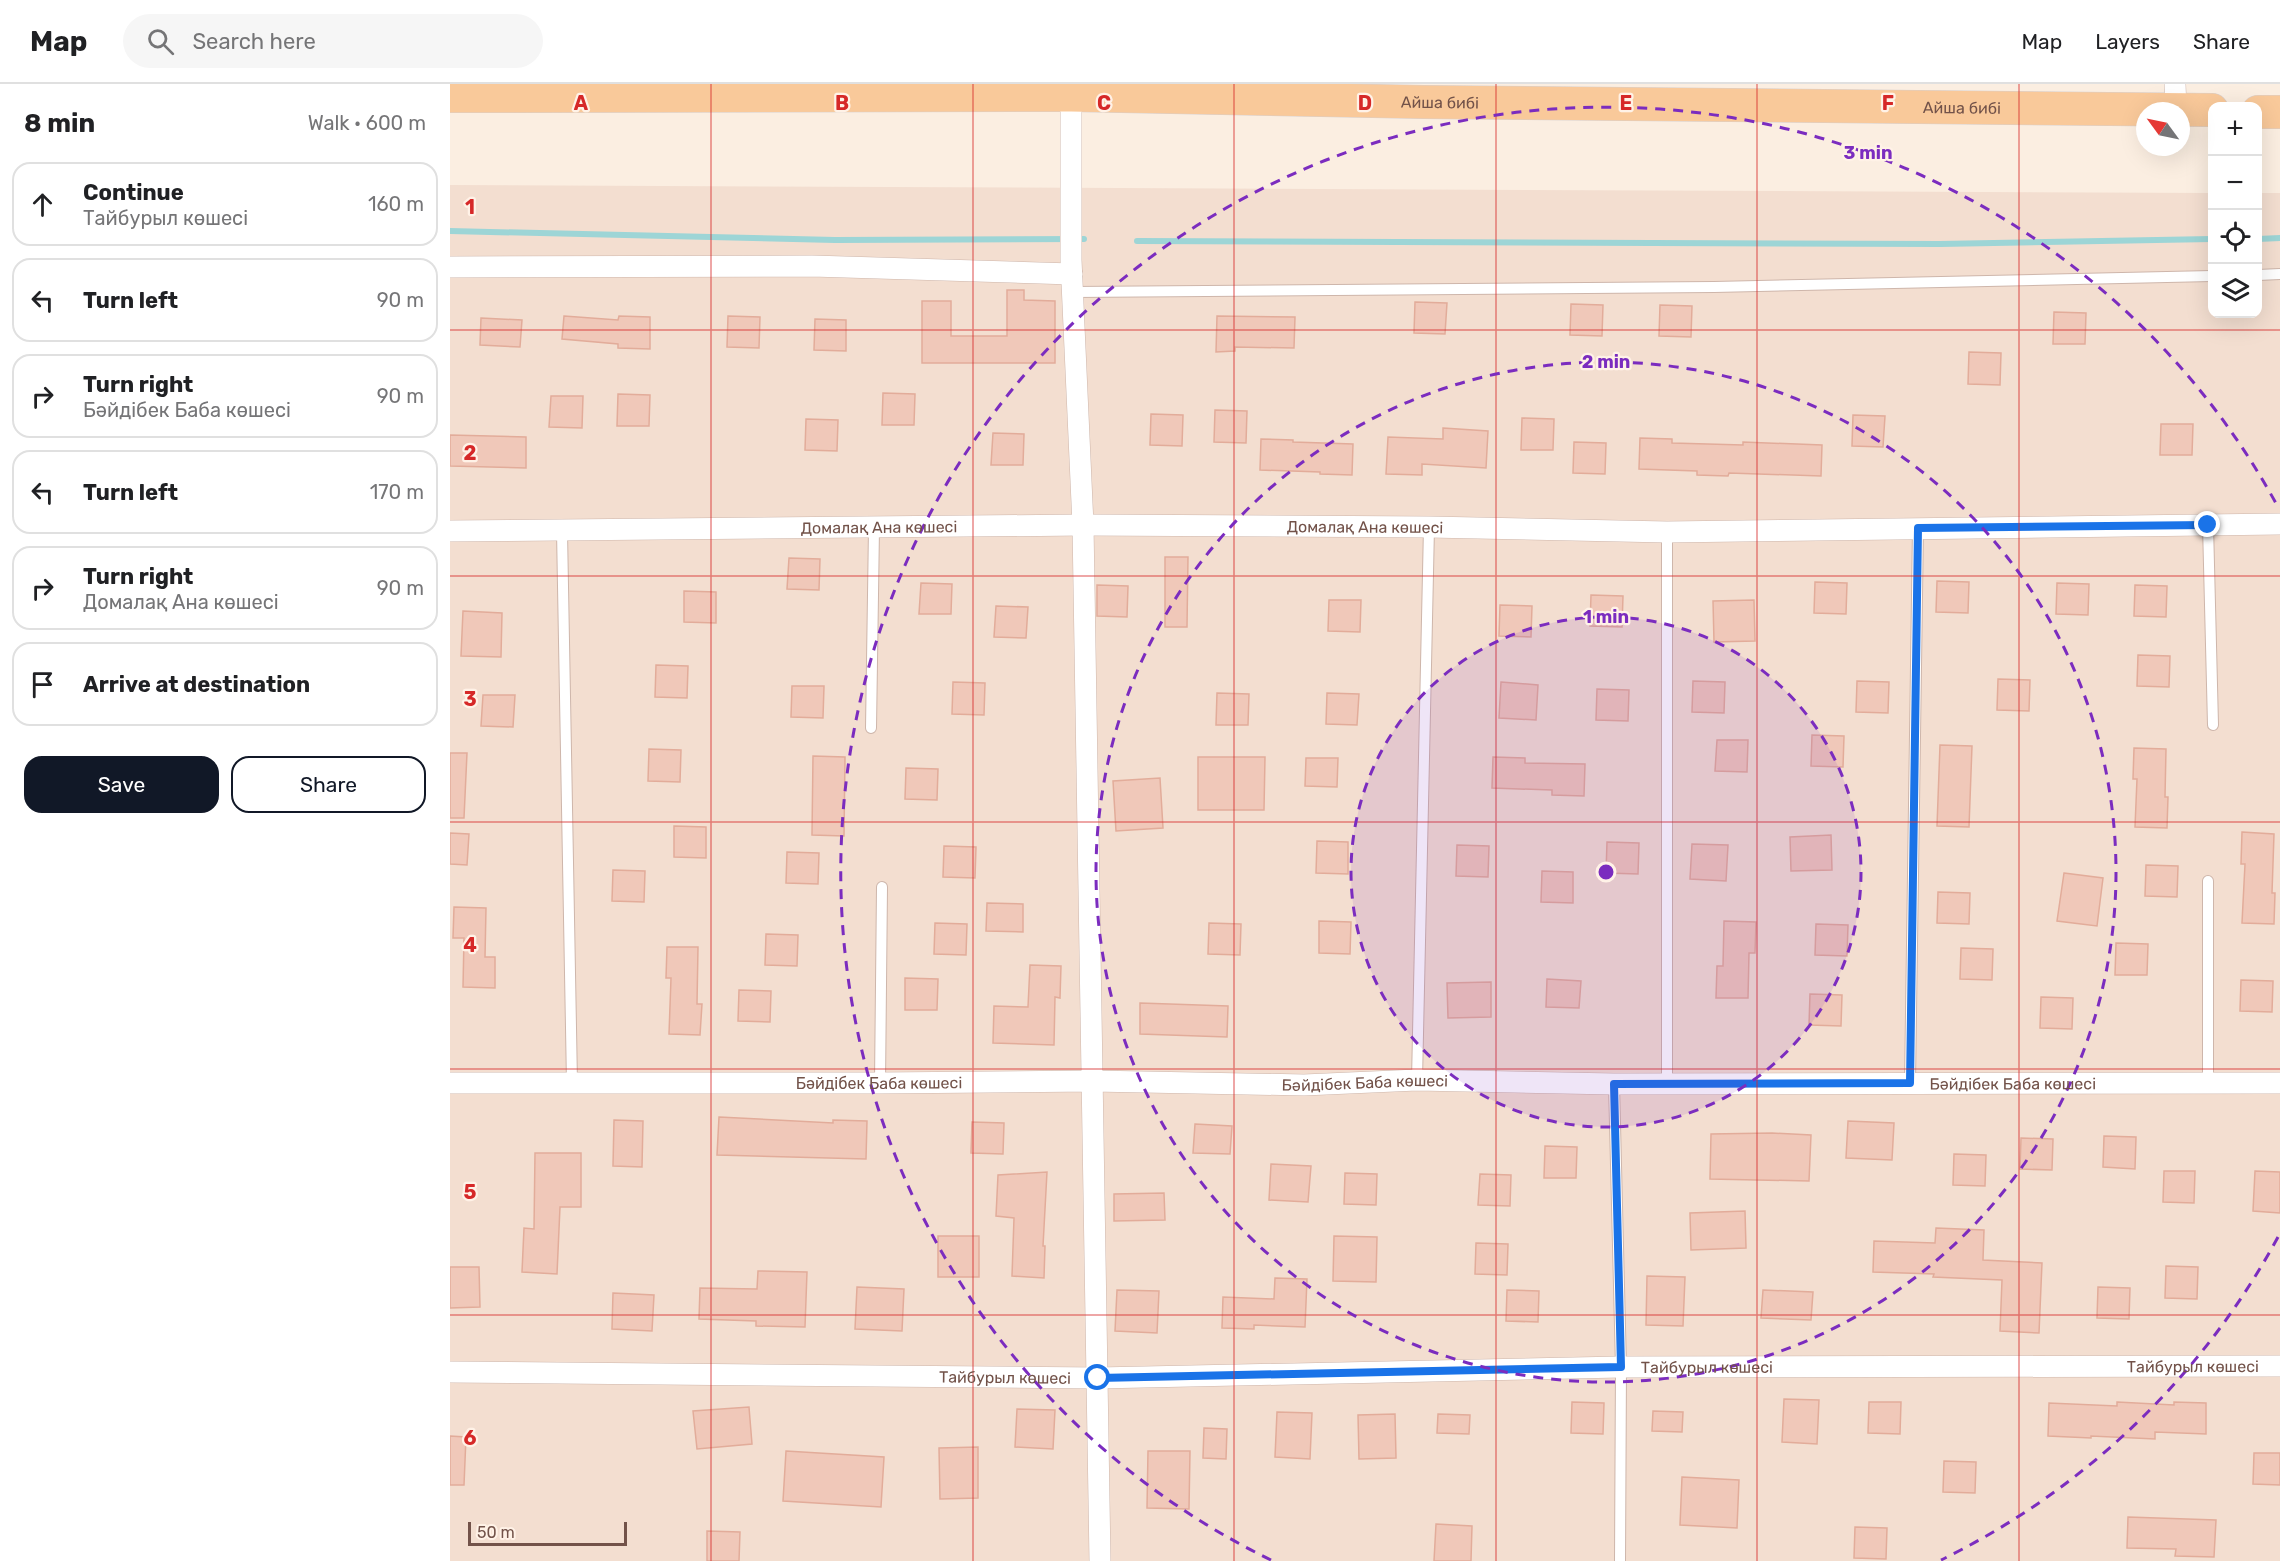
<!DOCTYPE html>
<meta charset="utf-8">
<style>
:root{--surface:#fff;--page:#f6f6f6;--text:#202124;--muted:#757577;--line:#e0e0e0;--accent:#111827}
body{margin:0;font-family:Rubik,sans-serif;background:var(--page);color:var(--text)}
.controls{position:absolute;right:18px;top:18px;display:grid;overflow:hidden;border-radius:12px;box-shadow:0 6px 24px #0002}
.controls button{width:54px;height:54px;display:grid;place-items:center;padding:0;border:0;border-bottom:2px solid var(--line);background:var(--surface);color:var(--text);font:30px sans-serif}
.compass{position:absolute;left:1686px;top:18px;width:54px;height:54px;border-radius:50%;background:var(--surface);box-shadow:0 6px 24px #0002;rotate:303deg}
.scale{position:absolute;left:18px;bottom:15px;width:159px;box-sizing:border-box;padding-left:6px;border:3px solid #725249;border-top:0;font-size:16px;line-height:21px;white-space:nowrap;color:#725249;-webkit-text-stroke:4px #fff2e7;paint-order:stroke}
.stop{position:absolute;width:18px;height:18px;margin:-14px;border:4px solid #1a73e8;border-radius:50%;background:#fff}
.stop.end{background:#1a73e8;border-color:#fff;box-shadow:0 2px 6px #0008}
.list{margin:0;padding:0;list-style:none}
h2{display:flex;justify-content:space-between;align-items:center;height:78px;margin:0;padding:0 24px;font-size:26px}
h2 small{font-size:20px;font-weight:400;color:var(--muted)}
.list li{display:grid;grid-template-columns:39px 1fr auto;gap:18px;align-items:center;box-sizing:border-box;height:84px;margin:0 12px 12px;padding:0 12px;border:2px solid var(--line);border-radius:18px}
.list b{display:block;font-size:22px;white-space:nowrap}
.list p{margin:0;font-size:20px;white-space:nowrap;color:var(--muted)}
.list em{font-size:20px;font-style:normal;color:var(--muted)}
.actions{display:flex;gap:12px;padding:18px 24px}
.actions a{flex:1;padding:14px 0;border:2px solid var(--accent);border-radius:18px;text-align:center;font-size:21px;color:var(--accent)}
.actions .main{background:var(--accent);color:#fff}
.icon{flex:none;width:33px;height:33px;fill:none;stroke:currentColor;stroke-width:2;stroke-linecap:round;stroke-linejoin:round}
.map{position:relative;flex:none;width:1830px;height:1477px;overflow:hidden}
header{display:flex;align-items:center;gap:36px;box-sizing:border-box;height:84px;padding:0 30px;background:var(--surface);border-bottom:2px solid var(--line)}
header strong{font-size:28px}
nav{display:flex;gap:33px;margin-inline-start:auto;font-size:21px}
.search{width:420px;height:54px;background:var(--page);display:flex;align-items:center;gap:15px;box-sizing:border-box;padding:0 21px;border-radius:33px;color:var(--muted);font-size:22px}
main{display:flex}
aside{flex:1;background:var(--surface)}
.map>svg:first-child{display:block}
.residential{fill:#f3ded0}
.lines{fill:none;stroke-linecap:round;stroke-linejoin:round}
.stream{stroke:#9dd5d6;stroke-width:6}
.building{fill:#f0c8b9;stroke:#e2ac9a;stroke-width:1.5}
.service-casing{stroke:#ceb6ab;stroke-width:12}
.minor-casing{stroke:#ceb6ab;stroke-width:22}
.primary-casing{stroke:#d8cfcc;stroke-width:34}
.service{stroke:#fff;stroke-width:10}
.minor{stroke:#fff;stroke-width:21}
.primary{stroke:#f9c99a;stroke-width:33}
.route{stroke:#1a73e8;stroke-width:8}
.grid{fill:none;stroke:#d62828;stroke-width:1.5;stroke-opacity:0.55}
.ring{fill:none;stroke:#7b2cbf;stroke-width:3;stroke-dasharray:10 8}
.labels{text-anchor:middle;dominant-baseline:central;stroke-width:4.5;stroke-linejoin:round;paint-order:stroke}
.street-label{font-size:16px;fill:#725249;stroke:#fff2e7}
.grid-label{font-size:20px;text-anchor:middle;font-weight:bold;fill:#d62828;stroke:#fff2e7;stroke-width:4.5;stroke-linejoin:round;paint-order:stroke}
.centre{fill:#7b2cbf;stroke:#fff2e7;stroke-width:3}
.ring-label{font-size:18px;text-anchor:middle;font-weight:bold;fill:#7b2cbf;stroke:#fff2e7;stroke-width:4.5;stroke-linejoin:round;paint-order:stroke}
</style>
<header>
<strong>Map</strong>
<div class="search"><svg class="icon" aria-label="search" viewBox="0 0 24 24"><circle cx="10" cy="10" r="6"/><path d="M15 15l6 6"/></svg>Search here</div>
<nav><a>Map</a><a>Layers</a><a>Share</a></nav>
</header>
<main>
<aside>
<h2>8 min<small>Walk · 600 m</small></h2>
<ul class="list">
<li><svg class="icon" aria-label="ahead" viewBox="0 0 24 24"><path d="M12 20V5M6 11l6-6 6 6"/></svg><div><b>Continue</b><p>Тайбурыл көшесі</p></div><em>160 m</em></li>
<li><svg class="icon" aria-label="left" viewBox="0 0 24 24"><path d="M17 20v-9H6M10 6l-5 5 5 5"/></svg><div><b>Turn left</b></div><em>90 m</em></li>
<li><svg class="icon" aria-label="right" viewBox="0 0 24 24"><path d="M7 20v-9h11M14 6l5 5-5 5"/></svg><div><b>Turn right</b><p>Бәйдібек Баба көшесі</p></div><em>90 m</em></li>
<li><svg class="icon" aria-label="left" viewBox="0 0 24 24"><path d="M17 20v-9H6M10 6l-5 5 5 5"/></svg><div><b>Turn left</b></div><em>170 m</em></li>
<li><svg class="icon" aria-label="right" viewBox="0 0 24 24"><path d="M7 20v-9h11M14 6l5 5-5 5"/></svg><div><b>Turn right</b><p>Домалақ Ана көшесі</p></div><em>90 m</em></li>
<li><svg class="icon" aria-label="arrive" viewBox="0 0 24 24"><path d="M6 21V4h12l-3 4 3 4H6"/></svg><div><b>Arrive at destination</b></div></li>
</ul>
<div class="actions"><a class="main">Save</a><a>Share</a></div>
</aside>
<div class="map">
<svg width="1830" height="1477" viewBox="0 0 1830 1477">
<rect width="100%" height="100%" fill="#fbeee1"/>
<path class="residential" d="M0,101L1762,109V230H1808V109H1830V1477H0Z"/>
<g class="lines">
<path class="stream" d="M0,147L385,156L634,155
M1808,155L1830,154
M687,157L1490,160L1762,155"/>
</g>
<path class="building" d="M557,206H574V216L605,217V279H472V217H501V252H557Z
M965,218L997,219L995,250L964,249Z
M1121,220L1153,221L1152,252L1120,251Z
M1210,221L1242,222L1241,253L1209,252Z
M1604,228L1636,229L1635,260H1603Z
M114,232L168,236L169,232L200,233V265L168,264V260L112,255Z
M278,232L310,233L309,264L277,263Z
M767,232L845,233L844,264L785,263V267L766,268Z
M31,234L72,236L70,263L30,261Z
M365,235L396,236V267L364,266Z
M1519,268L1551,269L1550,301L1518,300Z
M433,309L465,310L464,341H432Z
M168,310L200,311L199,342H167Z
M101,312H133L132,344L99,343Z
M765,326L797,327L796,359L764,358Z
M701,330L733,331L732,362L700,361Z
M1403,331L1435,332L1433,363L1402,362Z
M1072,334L1104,335L1103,366H1071Z
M356,335L388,336L387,367L355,366Z
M1711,340H1743L1742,371H1710Z
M993,344L1038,347L1036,384L972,380V391L936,390L938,353L993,355Z
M543,349L574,350L573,381H541Z
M0,351L76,353V384L0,382Z
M1190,354L1222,355V359L1293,361V358L1372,361L1371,392L1279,389L1278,392L1247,391V387L1189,385Z
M811,355L843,356V358L903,360L902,391L870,390V388L810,386Z
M1124,358L1156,359L1155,390L1123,389Z
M715,473H738L737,543H715Z
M339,474L370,475L369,506L337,505Z
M1487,497L1519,498L1518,529L1486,528Z
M1365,498L1397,499L1396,530L1364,529Z
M471,499L502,500L501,530H469Z
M1607,499L1639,500L1638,531L1606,530Z
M647,501L678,502L677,533L647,532Z
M1685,501L1717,502L1716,533L1684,532Z
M234,507L266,508V539L234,538Z
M1141,511L1173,512L1172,543L1140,542Z
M879,516H911L910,548L878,547Z
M1304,516L1305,557L1264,558L1263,517Z
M1050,521L1082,522L1081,553L1049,552Z
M546,522L578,523L576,554L544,553Z
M13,527L52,529L51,573L11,572Z
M1688,571L1720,572L1719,603L1687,602Z
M206,581L238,582L237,614L205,613Z
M1548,595L1580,596L1579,627L1547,626Z
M1243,597L1275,598L1274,629L1242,628Z
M1407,597L1439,598L1438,629L1406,628Z
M503,598L535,599L534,631L502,630Z
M1051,598L1088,601L1086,636L1049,634Z
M342,602H374L373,634L341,633Z
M1147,605L1179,606L1178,637L1146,636Z
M767,609L799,610L798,641H766Z
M877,609L909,610L907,641L876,640Z
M33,611H65L63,643L31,642Z
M1362,651L1394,652L1393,683L1361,682Z
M1267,656H1298L1297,688L1265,687Z
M1490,661L1522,662L1519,743L1487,742Z
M1684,664L1716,665L1715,713H1718L1717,744L1685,743L1687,695H1683Z
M199,665L231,666L230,698L198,697Z
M0,669H17L14,734H0Z
M363,672L395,673L394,752L362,751Z
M748,673H815L814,726H748Z
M1043,673L1075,674V679L1135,680L1134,712L1102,711V706L1042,704Z
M856,674H888L887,703L855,702Z
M456,684L488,685L487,716L455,715Z
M710,694L713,744L666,747L663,697Z
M224,742L256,743V774L224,773Z
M1792,748L1824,750L1822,809H1825L1824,840L1792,839L1795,780H1791Z
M0,749L19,750L17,781L0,780Z
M1381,751L1382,786L1341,787L1340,753Z
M867,757L898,758V790L866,789Z
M1157,758L1189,759L1188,790L1156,789Z
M1242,760L1278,761L1276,797L1240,795Z
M1007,761L1039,762L1038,793L1006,792Z
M494,762L526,763L525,794L493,793Z
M337,768L369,769L368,800L336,799Z
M1696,781L1728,782L1727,813L1695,812Z
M163,786L195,787L194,818L162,817Z
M1092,787L1123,788V819L1091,818Z
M1614,789L1653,794L1647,842L1607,837Z
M1488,808L1520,809L1519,840L1487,839Z
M537,819L573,820V848L536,847Z
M4,823L36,824L35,873H45V904L13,903L14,854H3Z
M869,837L901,838L900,870L869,869Z
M1274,837L1306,838L1305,869H1299L1298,914H1266L1267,882H1273Z
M485,839L517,840L516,871L484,870Z
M759,839L791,840L790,871L758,870Z
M1366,840L1398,841L1397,872L1365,871Z
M316,850L348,851L347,882L315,881Z
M1666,859L1698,860L1697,891H1665Z
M217,863H248L247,920H252L250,951L219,950L221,894H216Z
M1511,864L1543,865L1542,896L1510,895Z
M580,881L611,882L610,914L605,913L604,961L543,959L544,922L578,923Z
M455,894L488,895L487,926H455Z
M1097,895L1131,897L1129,924L1096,923Z
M1791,896L1823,897L1822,928L1790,927Z
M1041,898V933L998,934L997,899Z
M289,906L321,907L320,938L288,937Z
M1360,910L1392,911L1391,942L1359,941Z
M1591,913L1623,914L1622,945L1590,944Z
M690,919L778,922L777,953L690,950Z
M269,1033L383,1039V1036L417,1037L416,1075L267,1071Z
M164,1036L193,1037L192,1083L163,1082Z
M1398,1037L1444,1039L1442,1076L1396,1074Z
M522,1038L554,1039L553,1070L521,1069Z
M745,1040L782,1042L780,1070L743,1069Z
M1322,1049L1361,1051L1359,1097L1260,1095L1261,1050Z
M1654,1052L1686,1053L1685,1085L1653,1083Z
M1571,1054L1603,1055L1602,1086L1570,1085Z
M1095,1062L1127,1063L1126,1094H1094Z
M85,1069H131V1123H110L107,1190L72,1188L74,1144L84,1145Z
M1504,1070L1536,1071L1535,1102L1503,1101Z
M821,1080L861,1082L858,1118L819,1116Z
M1714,1087H1745L1744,1119L1713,1118Z
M1805,1087L1830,1088V1129L1803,1127Z
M597,1088L593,1162H595L594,1194L562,1192L564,1134L546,1132L548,1091Z
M895,1089L927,1090L926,1121L894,1120Z
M1030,1090L1061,1091L1060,1122L1028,1121Z
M714,1109L715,1136L664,1137V1110Z
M1295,1127L1296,1164L1241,1166L1240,1129Z
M1486,1144L1534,1146L1533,1176L1592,1179L1589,1249L1550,1247L1552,1196L1483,1193L1484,1190L1423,1188L1424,1157L1485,1159Z
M488,1152H529V1193H488Z
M884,1152L927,1153L926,1198L883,1197Z
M1026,1159L1058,1160L1057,1191L1025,1190Z
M1716,1182L1748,1183L1747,1215L1715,1214Z
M0,1183H29L30,1223L0,1224Z
M308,1187L357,1188L355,1243L306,1242V1237L249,1235L250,1204L307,1205Z
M1197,1192L1235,1193L1233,1242L1196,1241Z
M825,1194L857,1195L855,1243L804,1241V1245L772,1244L773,1213L824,1215Z
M407,1203L454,1205L452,1247L405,1245Z
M1648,1203L1680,1204L1679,1235L1647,1234Z
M667,1206L709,1207L707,1249L665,1247Z
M1057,1206L1089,1207L1088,1238L1056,1237Z
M1313,1206L1363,1208L1361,1236L1311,1234Z
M163,1209L204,1211L202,1247L162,1245Z
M1334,1315L1369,1316L1367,1360L1332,1358Z
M1122,1318L1154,1319L1153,1350L1121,1349Z
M1419,1318H1451L1450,1350L1418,1349Z
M1667,1318L1724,1321V1318L1756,1319V1350L1705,1348V1355L1641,1352V1354L1598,1352L1599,1319L1667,1322Z
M299,1323L302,1360L247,1365L243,1327Z
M567,1325L605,1326L603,1365L565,1363Z
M1203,1327L1233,1328L1232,1348L1202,1347Z
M827,1328L862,1329L860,1375L825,1373Z
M945,1330L946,1374L909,1375L908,1331Z
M988,1330L1020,1331L1019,1350L987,1349Z
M754,1344L777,1345L776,1375L753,1374Z
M0,1352L16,1353L14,1401H0Z
M528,1363V1414L490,1415L489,1364Z
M336,1367L434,1373L431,1423L333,1417Z
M698,1367H740L739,1425L697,1424Z
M1804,1369H1830V1401L1803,1400Z
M1494,1377L1526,1378L1525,1409L1493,1408Z
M1232,1393L1289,1396L1287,1444L1230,1441Z
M1678,1433L1766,1436L1764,1473L1725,1472L1726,1465L1677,1464Z
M986,1440L1022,1442L1021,1477H984Z
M1405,1443L1437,1444L1436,1475L1404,1474Z
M257,1447L290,1448L289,1477H257Z"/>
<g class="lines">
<g class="service-casing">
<path id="service" d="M1808,191L1830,190
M623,208L1264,203L1762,192
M1758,441L1763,641
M112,447L122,999
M421,644L424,444
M1758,797V999
M967,996L979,443
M430,999L432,803
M1460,999L1468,443
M1164,1000L1171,1283L1170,1477
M1217,1000V448"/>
</g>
<g class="minor-casing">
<g id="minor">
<path d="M1725,0L1726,25"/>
<path d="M621,11V176L633,441L650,1477"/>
<path d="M0,183L362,182L622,190"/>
<path id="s1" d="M0,447L633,441L979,443L1217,448L1830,440"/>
<path id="s2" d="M0,999H430L643,997L854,1001L967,996L1164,1000L1830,999"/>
<path id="s3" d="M0,1288L648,1294L1171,1283L1830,1282"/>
</g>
</g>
<g class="primary-casing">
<g id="primary">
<path id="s4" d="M0,12L621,11L974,18L1762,26"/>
<path d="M1808,28H1830"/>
</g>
</g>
<use href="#service" class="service"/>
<use href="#minor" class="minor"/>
<use href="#primary" class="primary"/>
</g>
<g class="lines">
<path class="route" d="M648,1294L1171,1283L1164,1000L1460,999L1468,444L1758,441"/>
</g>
<path class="grid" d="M261,0V1477M523,0V1477M784,0V1477M1046,0V1477M1307,0V1477M1569,0V1477M0,246H1830M0,492H1830M0,738H1830M0,985H1830M0,1231H1830"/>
<circle cx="1156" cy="788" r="255" fill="#7b2cbf" fill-opacity=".12"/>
<g class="ring">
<circle cx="1156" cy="788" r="255"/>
<circle cx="1156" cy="788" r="510"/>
<path d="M1828 1153A765 765 0 0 1 1491 1476M821 1476A765 765 0 1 1 1828 423"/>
</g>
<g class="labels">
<g class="street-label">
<text stroke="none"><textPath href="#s4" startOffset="990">Айша бибі</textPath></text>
<text stroke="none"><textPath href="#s4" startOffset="1512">Айша бибі</textPath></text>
<text stroke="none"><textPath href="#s1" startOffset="915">Домалақ Ана көшесі</textPath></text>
<text stroke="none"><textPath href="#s1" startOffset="429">Домалақ Ана көшесі</textPath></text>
<text stroke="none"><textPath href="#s2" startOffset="429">Бәйдібек Баба көшесі</textPath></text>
<text stroke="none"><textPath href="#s2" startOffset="915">Бәйдібек Баба көшесі</textPath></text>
<text stroke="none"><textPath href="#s2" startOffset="1563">Бәйдібек Баба көшесі</textPath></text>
<text stroke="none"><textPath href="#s3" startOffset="1743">Тайбурыл көшесі</textPath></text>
<text stroke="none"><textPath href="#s3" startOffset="1257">Тайбурыл көшесі</textPath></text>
<text stroke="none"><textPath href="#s3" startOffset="555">Тайбурыл көшесі</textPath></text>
</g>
</g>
<g class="grid-label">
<text x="131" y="26">A</text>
<text x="392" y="26">B</text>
<text x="654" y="26">C</text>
<text x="915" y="26">D</text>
<text x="1176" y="26">E</text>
<text x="1438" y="26">F</text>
<text x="20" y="130">1</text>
<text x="20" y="376">2</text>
<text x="20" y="622">3</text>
<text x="20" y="868">4</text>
<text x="20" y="1115">5</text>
<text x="20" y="1361">6</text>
</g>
<circle cx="1156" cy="788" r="9" class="centre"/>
<g class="ring-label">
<text x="1418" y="75">3 min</text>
<text x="1156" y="284">2 min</text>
<text x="1156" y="539">1 min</text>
</g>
</svg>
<div class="controls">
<button>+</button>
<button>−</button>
<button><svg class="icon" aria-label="locate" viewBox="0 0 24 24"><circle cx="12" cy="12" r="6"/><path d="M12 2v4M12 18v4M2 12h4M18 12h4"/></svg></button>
<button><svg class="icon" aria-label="layers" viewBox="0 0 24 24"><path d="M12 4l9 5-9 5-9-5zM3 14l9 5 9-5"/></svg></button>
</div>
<svg class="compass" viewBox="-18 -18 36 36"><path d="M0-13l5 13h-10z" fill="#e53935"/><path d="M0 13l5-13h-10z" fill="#757577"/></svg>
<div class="scale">50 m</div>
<div class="stop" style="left:648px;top:1294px"></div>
<div class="stop end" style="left:1758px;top:441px"></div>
</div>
</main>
